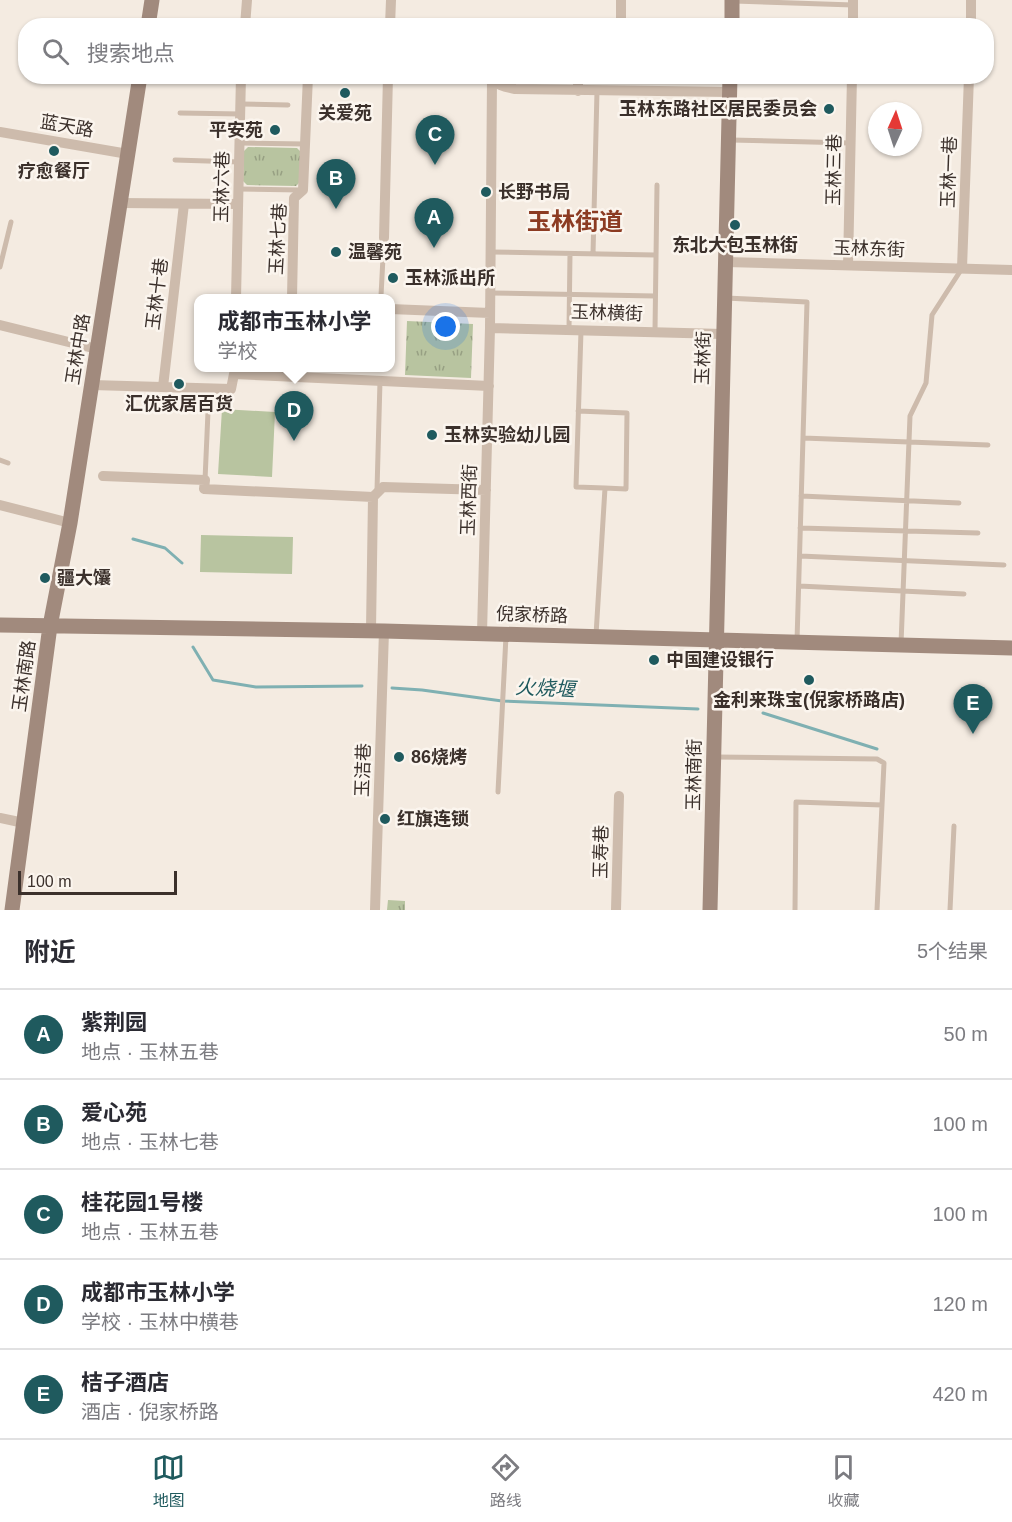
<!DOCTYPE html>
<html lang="zh">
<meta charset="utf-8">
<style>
:root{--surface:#fff;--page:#f7f7f7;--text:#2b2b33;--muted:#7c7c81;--line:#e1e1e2;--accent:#1f5a5e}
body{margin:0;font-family:Arial,"Noto Sans SC",sans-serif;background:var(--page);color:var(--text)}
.compass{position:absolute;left:868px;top:102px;width:54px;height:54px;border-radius:50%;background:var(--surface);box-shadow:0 2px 4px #0004;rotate:3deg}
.scale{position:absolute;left:18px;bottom:15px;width:159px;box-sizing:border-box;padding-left:6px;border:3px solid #3b302b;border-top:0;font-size:16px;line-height:21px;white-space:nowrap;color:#3b302b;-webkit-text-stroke:4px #fbf5ee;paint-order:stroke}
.you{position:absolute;left:446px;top:327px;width:21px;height:21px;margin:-15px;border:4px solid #fff;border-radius:50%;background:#1a73e8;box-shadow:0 0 0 9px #1a73e833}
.badge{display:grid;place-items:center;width:39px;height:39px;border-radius:50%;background:var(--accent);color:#fff;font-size:20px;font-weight:700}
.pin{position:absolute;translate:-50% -50px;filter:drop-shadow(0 2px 3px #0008)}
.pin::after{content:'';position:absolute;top:32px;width:21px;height:18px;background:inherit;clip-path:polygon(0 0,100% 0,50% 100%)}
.popup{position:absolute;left:194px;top:294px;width:201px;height:78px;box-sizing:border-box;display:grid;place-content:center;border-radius:12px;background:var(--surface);filter:drop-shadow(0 2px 4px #0005);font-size:20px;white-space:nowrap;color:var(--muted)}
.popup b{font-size:22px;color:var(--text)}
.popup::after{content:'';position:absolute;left:50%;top:100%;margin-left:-12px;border:12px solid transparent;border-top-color:var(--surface)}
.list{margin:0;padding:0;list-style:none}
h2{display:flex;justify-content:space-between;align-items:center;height:78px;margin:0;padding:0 24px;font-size:26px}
h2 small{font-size:20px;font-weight:400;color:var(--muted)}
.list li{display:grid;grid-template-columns:39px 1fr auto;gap:18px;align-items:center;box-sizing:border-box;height:90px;padding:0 24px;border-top:2px solid var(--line)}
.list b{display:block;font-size:22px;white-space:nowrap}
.list p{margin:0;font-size:20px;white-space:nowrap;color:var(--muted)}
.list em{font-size:20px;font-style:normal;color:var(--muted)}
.icon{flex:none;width:33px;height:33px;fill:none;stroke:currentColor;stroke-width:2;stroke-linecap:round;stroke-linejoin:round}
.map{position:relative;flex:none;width:1012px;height:910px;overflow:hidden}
.search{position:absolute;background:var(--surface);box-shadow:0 2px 4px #0004;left:18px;right:18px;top:18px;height:66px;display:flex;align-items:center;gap:15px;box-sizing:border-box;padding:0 21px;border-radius:24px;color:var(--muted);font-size:22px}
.sheet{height:528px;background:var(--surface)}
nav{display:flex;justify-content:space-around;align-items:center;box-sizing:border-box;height:84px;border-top:2px solid var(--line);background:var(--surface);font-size:16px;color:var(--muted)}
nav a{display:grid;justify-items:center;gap:3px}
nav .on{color:var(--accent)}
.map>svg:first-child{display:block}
.park{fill:url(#park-tufts)}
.pitch{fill:#b8c4a0}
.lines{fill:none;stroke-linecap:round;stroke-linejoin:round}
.stream{stroke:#7fb0b2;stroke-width:3}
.lane{stroke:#cdbbac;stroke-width:5}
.street{stroke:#cdbbac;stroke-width:10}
.secondary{stroke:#a18a7d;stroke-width:15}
.poi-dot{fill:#1f5a5e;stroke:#fbf5ee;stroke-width:2}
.labels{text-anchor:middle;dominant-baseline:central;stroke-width:5;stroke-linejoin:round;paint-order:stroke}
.poi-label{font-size:18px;font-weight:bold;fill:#3b302b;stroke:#fbf5ee;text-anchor:start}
.street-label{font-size:18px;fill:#3b302b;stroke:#fbf5ee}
.water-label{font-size:20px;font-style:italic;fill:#1f5a5e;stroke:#fbf5ee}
.district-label{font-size:24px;font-weight:bold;fill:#8c3b22;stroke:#fbf5ee}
</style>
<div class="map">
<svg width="1012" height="910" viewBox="0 0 1012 910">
<defs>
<pattern id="park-tufts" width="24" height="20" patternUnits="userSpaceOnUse" patternTransform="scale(1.5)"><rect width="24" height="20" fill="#b8c4a0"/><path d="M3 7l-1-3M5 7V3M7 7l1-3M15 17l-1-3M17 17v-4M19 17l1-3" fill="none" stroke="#97a083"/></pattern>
</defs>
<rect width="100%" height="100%" fill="#f4ebe1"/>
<path class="park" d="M524,77H575V83H524Z
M248,147L297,148L302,153L301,181L296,186L247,185L243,181L244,151Z
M407,321L473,324L471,378L405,375Z
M388,900L405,901V910H387Z"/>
<path class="pitch" d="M222,409L275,412L272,477L218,474Z
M201,535L293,537L292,574L200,572Z"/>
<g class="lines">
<path class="stream" d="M133,539L165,548L182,563
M193,647L213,680L256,687L362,686
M392,688L422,690L502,701L698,709
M763,713L877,749"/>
<path class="lane" d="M734,1L853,5
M733,25L761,26
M241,104L288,105
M180,113L241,114
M731,140L850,143
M240,143L305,144
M175,160L240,162
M239,189L300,190
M491,252L655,255
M593,254L597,91
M0,267L11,222
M490,293L655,296
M381,296L384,238
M726,298L807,302L797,641
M569,329L570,254
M581,331L576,487L605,488
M655,331L657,185
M578,411L627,413L626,489L605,488L596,635
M803,438L988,445
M0,460L8,463
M205,480L209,389
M377,490L380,381
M801,496L959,503
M800,528L978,533
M800,556L1004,565
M799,586L964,594
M901,644L910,416L926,383L932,315L961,270
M715,757L877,759L884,763L877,910
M498,792L506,636
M795,910L796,802L882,805
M950,910L954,826"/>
<path class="street" d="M245,26L247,0
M390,26L391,0
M621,26V0
M853,26V0
M971,26V0
M490,76C495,85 505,87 515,89L730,92
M578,91V76
M0,132L128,154
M120,203L238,204
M384,238L388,76
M726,262L1012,270
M848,265L852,76
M962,268L969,76
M236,298L241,76
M292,298L294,198L303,190L308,76
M390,309L490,313
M0,325L97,349
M490,328L723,334
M92,385L231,389L234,374L489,386
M163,387L184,204
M103,476L205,480L204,489L373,497L383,487L486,490
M0,505L70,523
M371,630L373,497
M482,633L490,328L492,80
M0,818L24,823
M375,910L384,631
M616,910L619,796"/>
<path class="secondary" d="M148,26L152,0
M732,26V0
M0,625L384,631L1012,648
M12,910L50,626L70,523L140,76
M710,910L730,76"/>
</g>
<g class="poi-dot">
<circle cx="345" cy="93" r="6"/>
<circle cx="829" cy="109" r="6"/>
<circle cx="275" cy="130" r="6"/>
<circle cx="54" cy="151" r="6"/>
<circle cx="486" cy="192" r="6"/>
<circle cx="735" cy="225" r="6"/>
<circle cx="336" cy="252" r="6"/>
<circle cx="393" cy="278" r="6"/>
<circle cx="179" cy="384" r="6"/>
<circle cx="432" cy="435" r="6"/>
<circle cx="45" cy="578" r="6"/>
<circle cx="654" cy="660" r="6"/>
<circle cx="809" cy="680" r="6"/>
<circle cx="399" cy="757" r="6"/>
<circle cx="385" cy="819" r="6"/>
</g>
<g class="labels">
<g class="poi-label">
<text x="817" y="109" text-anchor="end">玉林东路社区居民委员会</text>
<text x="345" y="113" text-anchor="middle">关爱苑</text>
<text x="263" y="130" text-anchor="end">平安苑</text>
<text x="54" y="171" text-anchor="middle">疗愈餐厅</text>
<text x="498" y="192">长野书局</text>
<text x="735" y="245" text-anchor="middle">东北大包玉林街</text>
<text x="348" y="252">温馨苑</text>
<text x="405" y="278">玉林派出所</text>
<text x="179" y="404" text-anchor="middle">汇优家居百货</text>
<text x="444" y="435">玉林实验幼儿园</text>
<text x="57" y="578">疆大馕</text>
<text x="666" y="660">中国建设银行</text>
<text x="809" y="700" text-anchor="middle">金利来珠宝(倪家桥路店)</text>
<text x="411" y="757">86烧烤</text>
<text x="397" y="819">红旗连锁</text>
</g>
<g class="street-label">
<text transform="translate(67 126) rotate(10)">蓝天路</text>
<text transform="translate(834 170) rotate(-89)">玉林三巷</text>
<text transform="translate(949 172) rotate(-88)">玉林一巷</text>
<text transform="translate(222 187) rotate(-89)">玉林六巷</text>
<text transform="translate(278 239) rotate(-87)">玉林七巷</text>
<text transform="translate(869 249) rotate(2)">玉林东街</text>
<text transform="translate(157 294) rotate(-83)">玉林十巷</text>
<text transform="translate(607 313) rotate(2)">玉林横街</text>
<text transform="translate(78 349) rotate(-81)">玉林中路</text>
<text transform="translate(703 358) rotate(-88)">玉林街</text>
<text transform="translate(469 500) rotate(-88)">玉林西街</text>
<text transform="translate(532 615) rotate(2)">倪家桥路</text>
<text transform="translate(24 676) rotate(-82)">玉林南路</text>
<text transform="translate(363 770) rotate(-88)">玉洁巷</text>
<text transform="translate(694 775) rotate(-89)">玉林南街</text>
<text transform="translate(601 852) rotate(-89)">玉寿巷</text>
</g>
<g class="water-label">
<text transform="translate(545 688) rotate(3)">火烧堰</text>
</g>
<g class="district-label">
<text x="575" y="221">玉林街道</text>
</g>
</g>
</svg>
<svg class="compass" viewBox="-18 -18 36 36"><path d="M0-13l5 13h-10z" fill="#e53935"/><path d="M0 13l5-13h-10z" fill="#7c7c81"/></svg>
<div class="scale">100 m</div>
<div class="you"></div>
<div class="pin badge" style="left:434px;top:248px">A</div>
<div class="pin badge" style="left:336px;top:209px">B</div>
<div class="pin badge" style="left:435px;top:165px">C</div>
<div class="pin badge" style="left:294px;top:441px">D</div>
<div class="popup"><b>成都市玉林小学</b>学校</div>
<div class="pin badge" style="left:973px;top:734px">E</div>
<div class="search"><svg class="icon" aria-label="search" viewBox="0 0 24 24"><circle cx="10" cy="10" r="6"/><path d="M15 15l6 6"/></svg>搜索地点</div>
</div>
<section class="sheet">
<h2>附近<small>5个结果</small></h2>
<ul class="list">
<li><span class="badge">A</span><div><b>紫荆园</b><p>地点 · 玉林五巷</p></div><em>50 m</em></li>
<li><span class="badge">B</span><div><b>爱心苑</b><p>地点 · 玉林七巷</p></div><em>100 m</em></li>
<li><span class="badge">C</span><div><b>桂花园1号楼</b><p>地点 · 玉林五巷</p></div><em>100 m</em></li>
<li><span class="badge">D</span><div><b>成都市玉林小学</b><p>学校 · 玉林中横巷</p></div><em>120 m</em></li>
<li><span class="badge">E</span><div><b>桔子酒店</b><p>酒店 · 倪家桥路</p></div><em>420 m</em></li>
</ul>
</section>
<nav>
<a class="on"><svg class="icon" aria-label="map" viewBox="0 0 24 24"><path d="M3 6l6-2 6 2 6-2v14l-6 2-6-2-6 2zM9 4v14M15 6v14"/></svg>地图</a>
<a><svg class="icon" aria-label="directions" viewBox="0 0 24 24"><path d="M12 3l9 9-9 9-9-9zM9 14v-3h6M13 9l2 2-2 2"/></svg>路线</a>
<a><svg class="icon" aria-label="saved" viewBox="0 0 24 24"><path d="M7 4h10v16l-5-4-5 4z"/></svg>收藏</a>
</nav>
